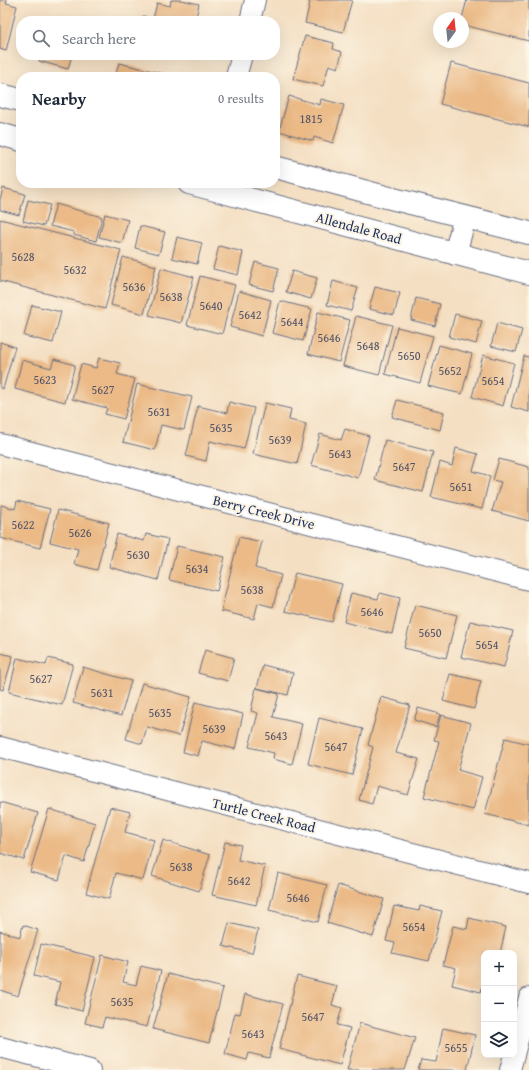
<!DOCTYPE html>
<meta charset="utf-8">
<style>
:root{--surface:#fff;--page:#f2f2f3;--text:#1f2937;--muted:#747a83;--line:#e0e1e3}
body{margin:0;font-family:"Gentium Book Plus",serif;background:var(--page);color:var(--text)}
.controls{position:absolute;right:12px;bottom:12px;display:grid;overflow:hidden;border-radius:8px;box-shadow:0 4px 16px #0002}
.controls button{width:36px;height:36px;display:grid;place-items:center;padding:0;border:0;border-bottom:1px solid var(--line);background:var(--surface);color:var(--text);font:20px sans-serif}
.compass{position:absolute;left:433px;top:12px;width:36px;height:36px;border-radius:50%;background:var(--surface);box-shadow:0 4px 16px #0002;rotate:15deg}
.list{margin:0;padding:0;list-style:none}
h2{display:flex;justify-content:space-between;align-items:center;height:52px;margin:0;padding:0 16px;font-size:17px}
h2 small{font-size:13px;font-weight:400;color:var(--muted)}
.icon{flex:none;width:22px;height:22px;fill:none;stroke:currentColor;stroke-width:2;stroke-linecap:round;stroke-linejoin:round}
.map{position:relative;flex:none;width:529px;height:1070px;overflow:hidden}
.search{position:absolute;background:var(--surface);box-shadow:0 4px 16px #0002;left:16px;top:16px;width:264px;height:44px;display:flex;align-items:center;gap:10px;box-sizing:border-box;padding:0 14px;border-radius:16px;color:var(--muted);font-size:15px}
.panel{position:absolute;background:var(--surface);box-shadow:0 4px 16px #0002;left:16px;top:72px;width:264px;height:116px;border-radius:16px}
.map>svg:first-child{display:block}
.building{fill:#ebba86}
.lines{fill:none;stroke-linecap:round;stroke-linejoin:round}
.minor-casing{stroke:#676d81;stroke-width:22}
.secondary-casing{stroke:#676d81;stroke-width:24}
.minor{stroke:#fff;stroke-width:20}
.secondary{stroke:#fff;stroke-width:22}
.labels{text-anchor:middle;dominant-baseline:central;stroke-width:4;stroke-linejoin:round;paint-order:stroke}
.number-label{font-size:12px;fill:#4f5268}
.street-label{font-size:14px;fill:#1b2f5e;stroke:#fcf5e5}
</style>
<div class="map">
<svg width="529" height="1070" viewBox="0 0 529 1070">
<rect width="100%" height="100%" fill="#fcf5e5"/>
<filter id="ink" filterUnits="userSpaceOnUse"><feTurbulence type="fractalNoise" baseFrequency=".025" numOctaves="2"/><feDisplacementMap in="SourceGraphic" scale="8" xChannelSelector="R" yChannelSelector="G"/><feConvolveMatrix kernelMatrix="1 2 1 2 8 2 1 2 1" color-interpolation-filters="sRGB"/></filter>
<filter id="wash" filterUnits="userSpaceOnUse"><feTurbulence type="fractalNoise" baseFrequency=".012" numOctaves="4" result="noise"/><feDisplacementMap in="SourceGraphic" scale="16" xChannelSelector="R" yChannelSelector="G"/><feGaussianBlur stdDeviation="0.9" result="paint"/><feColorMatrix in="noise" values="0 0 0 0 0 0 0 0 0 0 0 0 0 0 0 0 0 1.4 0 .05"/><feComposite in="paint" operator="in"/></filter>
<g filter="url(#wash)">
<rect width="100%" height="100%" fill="#f4dfc2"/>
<g id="blocks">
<path class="building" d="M0,0H7L6,3L17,6L6,51L0,49Z
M171,0H182L199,4L195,21H142L143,16L153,19L157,3L170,6Z
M305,0H352L343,32L305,23L310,2Z
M467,0H529V41L463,25L462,18Z
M305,36L334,43L333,49L342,52L338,68L329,65L323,86L293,79Z
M41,55H72L68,69L39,61Z
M119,63L173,76V77H115Z
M451,63L529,83V127L440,104Z
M289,96L320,105L321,99L344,105L333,143L314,137L313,141L279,131Z
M3,188L25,194L19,215L0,210V200Z
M28,200L50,205L44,226L23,221Z
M56,204L102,217L96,241L74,235V232L50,226Z
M105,214L128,220L122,243L99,237Z
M0,219L121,250L105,309L0,281Z
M140,226L165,232L159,254L135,248Z
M177,237L202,243L197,264L172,258Z
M219,246L243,252L238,275L213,269Z
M123,257L156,266L144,314L111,305Z
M255,262L279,268L273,291L249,285Z
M161,268L194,277L181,323L149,315Z
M292,271L317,278L311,299L286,292Z
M200,276L235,285L222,334L187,325Z
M333,281L358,288L351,311L327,305Z
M375,287L400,293L394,315L369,309Z
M239,291L271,300L262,336L230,327Z
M416,298L440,304L435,326L411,320Z
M280,301L312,309L303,341L272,333Z
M32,305L61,312L53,343L24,336Z
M318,312L350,320L339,362L308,354Z
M455,314L482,321L476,344L449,337Z
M356,316L392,325L379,375L343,366Z
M497,323L522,330L516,352L491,346Z
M397,327L433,336L420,383L385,374Z
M0,342L15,347L3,389L0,388Z
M439,345L472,354L462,394L428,386Z
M483,355L514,363L503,406L472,397Z
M524,356L529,357V412L511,407Z
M99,358L120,363L117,374L135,379L124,419L105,414L107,408L72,399L81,364L96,368Z
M54,359L75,365L65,402L15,389L22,360L51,368Z
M137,384L192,397L184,430L161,425L155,450L123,442Z
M397,400L444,412L440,430L392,417Z
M229,402L254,408L244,449L210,441L206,461L186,456L198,406L227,413Z
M265,403L291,409L289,420L306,424L297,464L253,454Z
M345,429L369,436L358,478L311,465L320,434L341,440Z
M385,440L433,452L423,492L375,480Z
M456,448L478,454L473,471L490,476L482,509L431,497L440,462L452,466Z
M499,459L529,467V521L492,511L501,482L493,480Z
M17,501L50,509L40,548L0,538L1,505L15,509Z
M58,510L109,523L97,570L74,564L78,549L50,542Z
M117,534L144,541L146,534L168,539L158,580L109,567Z
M239,537L262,542L255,568L281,575L273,607L258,603L254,619L221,611Z
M177,546L225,557L217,591L169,580Z
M295,573L342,584L332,622L285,611Z
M351,593L378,599L380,593L400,598L392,634L344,622Z
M415,605L457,615L446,658L404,648Z
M470,621L513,631L504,667L461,657Z
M205,650L234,658L228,681L198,673Z
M0,653L13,656L3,690L0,689Z
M17,658L46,665L48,658L73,664L62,705L9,692Z
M263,665L293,673L288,695L257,688Z
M83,667L131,681L121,716L73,703Z
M450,674L481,681L474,709L443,701Z
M142,683L191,697L179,736L147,727L142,744L126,739Z
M256,688L279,694L273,717L302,724L292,764L273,759L274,753L249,747L258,713L251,711Z
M381,697L410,705L396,753L419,759L408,795L377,786L372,804L359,800L373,747L368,745Z
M195,702L243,714L235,749L202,741L198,756L183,752Z
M418,708L440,714L436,727L414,720Z
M441,715L471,723L458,770L482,777L473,810L424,797L439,741L434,740Z
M319,718L363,729L352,775L308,764Z
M505,738L529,744V825L485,814Z
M0,802L38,813L24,860L0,853Z
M110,807L130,812L125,832L154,840L143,880L116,873L109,899L86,893Z
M49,809L95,823L84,862L66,856L59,880L30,872Z
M163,840L210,855L199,891L152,876Z
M225,842L241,845L238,860L265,866L256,905L212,895Z
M278,873L327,885L318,922L269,910Z
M338,885L384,899L373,937L327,923Z
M394,906L419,911L420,906L442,911L429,961L392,953L395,943L386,941Z
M469,918L506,927L500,953H484V980L481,992L452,985L456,968L443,965L453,926L467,929Z
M229,923L258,930L252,953L223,946Z
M23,925L38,930L18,996L0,990V931L20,937Z
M41,944L95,957L82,1011L55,1004L60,982L34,976Z
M102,955L128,962L123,982L136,985L141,966L161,971L147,1027L105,1017L102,1027L85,1023Z
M168,974L223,988L209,1043L153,1029Z
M297,976L337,986L332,1005L342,1008L337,1025L350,1028L340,1065L279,1049Z
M245,994L283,1004L269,1058L249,1053L247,1060L225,1054L235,1013L240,1014Z
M360,1023L415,1038L405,1070H347Z
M443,1028L475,1035L467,1070H418L421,1060L436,1062Z"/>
</g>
</g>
<g filter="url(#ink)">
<use href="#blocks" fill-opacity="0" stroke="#676d81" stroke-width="1"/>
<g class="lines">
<g class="minor-casing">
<path id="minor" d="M250,21L255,0
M236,77L242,55
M0,444L529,580
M0,747L529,883
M0,1047L90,1070
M510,1070L529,998"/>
</g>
<g class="secondary-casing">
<path id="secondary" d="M0,95L21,100
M0,134L21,140
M275,167L386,197L529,233
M189,183L529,273
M455,254L465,217"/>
</g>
<use href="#minor" class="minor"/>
<use href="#secondary" class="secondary"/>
</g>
</g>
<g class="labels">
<g class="number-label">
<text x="311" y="118">1815</text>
<text x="23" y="256">5628</text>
<text x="75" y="269">5632</text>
<text x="134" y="286">5636</text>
<text x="171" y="296">5638</text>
<text x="211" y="305">5640</text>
<text x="250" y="314">5642</text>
<text x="292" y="321">5644</text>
<text x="329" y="337">5646</text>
<text x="368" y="345">5648</text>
<text x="409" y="355">5650</text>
<text x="450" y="370">5652</text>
<text x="45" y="379">5623</text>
<text x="493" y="380">5654</text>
<text x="103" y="389">5627</text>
<text x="159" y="411">5631</text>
<text x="221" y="427">5635</text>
<text x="280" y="439">5639</text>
<text x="340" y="453">5643</text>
<text x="404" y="466">5647</text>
<text x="461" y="486">5651</text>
<text x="23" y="524">5622</text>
<text x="80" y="532">5626</text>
<text x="138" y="554">5630</text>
<text x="197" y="568">5634</text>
<text x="252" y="589">5638</text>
<text x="372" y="611">5646</text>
<text x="430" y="632">5650</text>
<text x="487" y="644">5654</text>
<text x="41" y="678">5627</text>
<text x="102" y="692">5631</text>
<text x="160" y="712">5635</text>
<text x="214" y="728">5639</text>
<text x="276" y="735">5643</text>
<text x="336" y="746">5647</text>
<text x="181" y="866">5638</text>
<text x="239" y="880">5642</text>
<text x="298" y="897">5646</text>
<text x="414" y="926">5654</text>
<text x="122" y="1001">5635</text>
<text x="313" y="1016">5647</text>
<text x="253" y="1033">5643</text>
<text x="456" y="1047">5655</text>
</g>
<g class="street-label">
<text transform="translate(359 228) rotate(15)">Allendale Road</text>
<text transform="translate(264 512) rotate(14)">Berry Creek Drive</text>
<text transform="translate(264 815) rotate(14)">Turtle Creek Road</text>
</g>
</g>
</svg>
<div class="controls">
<button>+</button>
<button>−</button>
<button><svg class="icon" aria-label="layers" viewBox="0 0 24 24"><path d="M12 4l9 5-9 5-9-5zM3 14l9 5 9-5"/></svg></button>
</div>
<svg class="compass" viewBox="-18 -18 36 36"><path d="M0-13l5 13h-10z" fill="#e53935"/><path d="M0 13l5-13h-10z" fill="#747a83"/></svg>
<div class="search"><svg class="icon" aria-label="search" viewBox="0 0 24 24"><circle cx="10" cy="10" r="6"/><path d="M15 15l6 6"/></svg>Search here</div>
<section class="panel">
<h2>Nearby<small>0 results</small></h2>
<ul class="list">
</ul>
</section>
</div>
